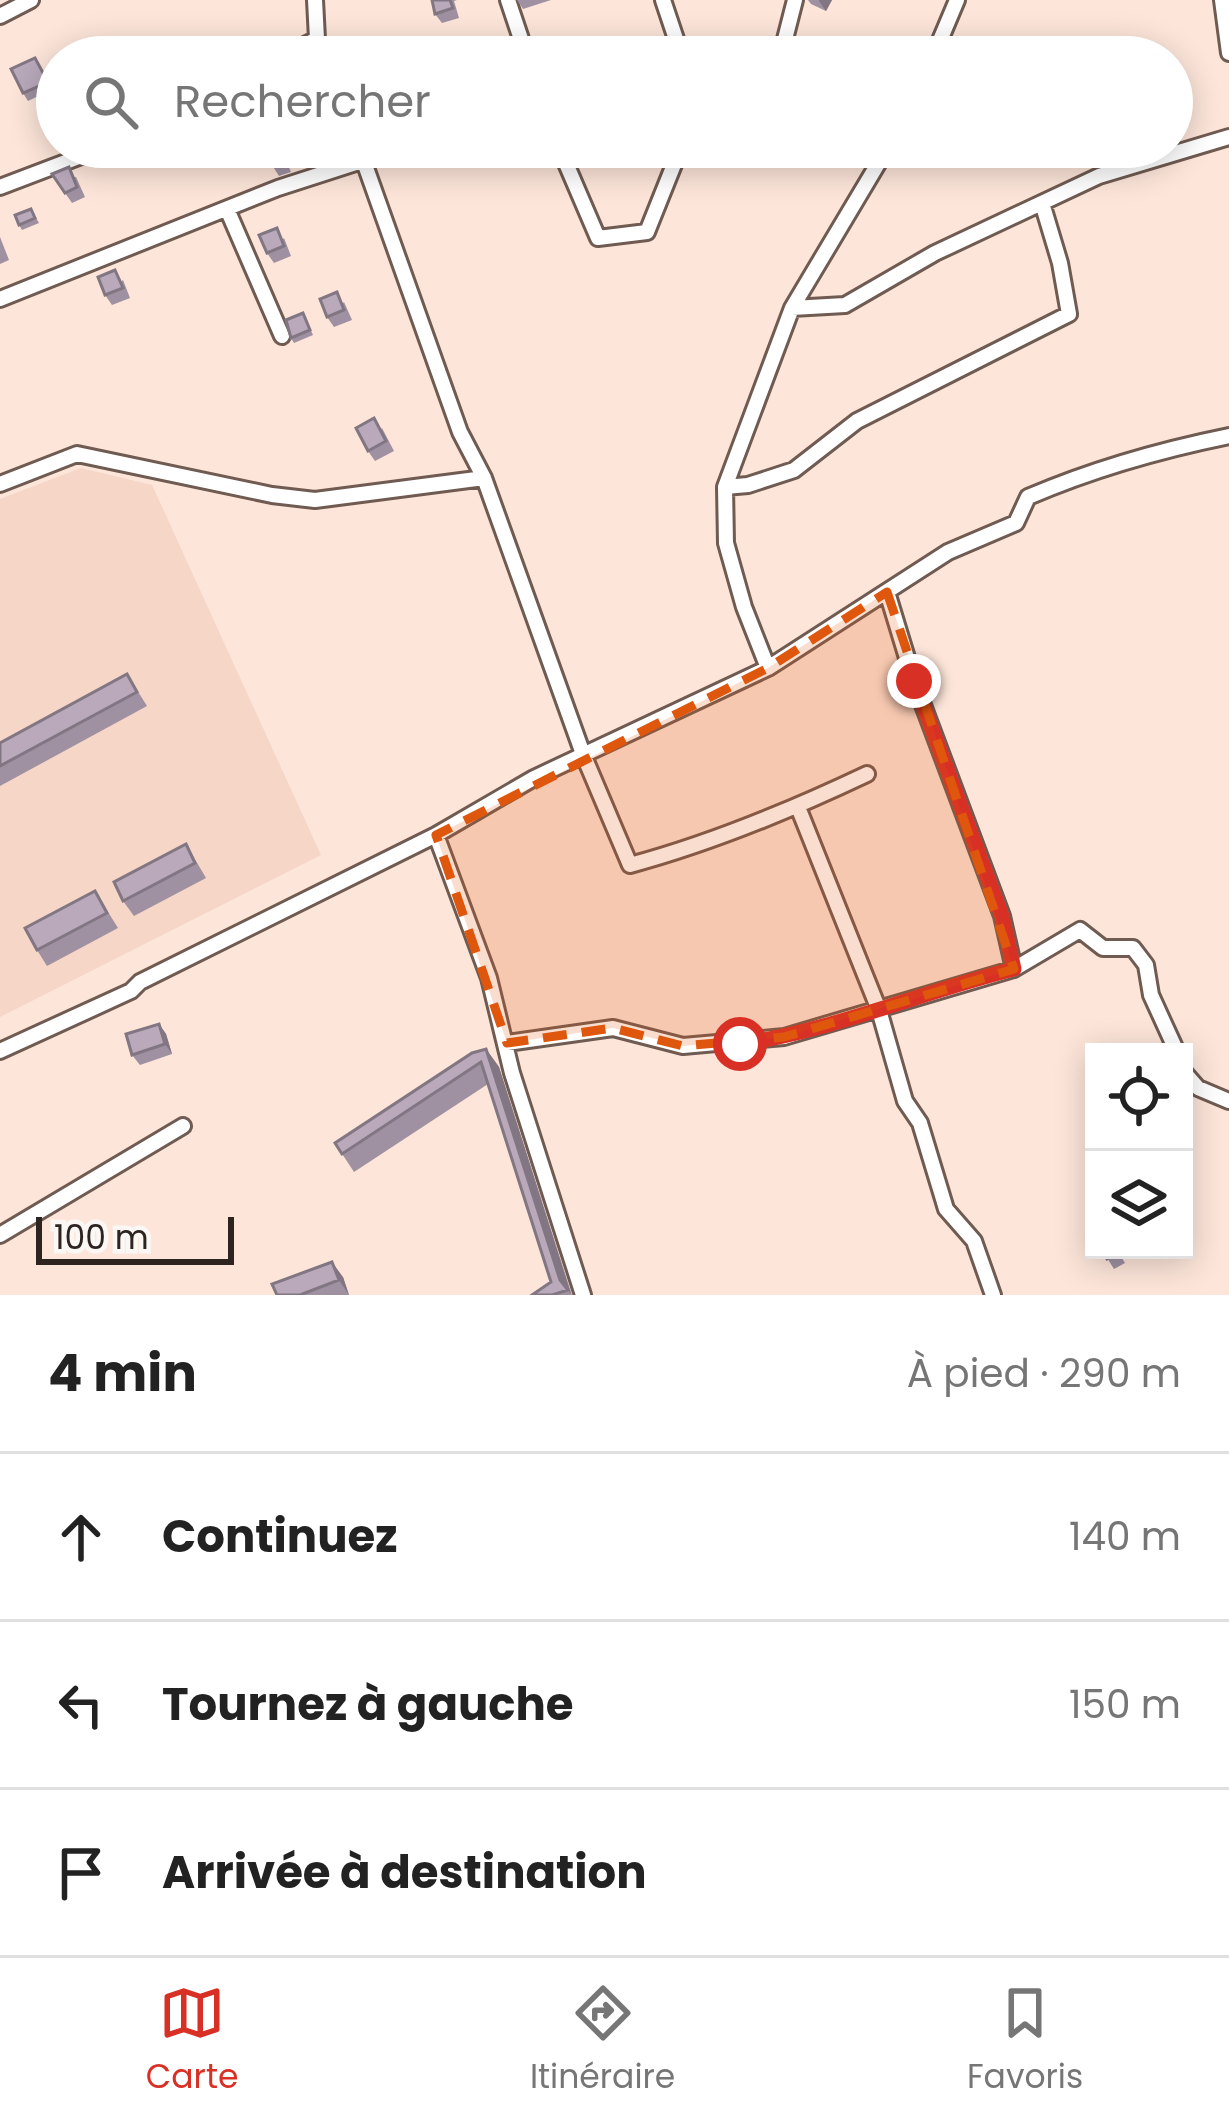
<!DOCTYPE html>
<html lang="fr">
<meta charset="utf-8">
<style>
:root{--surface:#fff;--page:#f2f2f2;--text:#222;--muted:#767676;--line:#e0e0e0;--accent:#d93025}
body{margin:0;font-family:Poppins,sans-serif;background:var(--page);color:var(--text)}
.controls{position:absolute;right:36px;bottom:36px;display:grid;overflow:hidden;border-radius:0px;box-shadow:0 6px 30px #0003}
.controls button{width:108px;height:108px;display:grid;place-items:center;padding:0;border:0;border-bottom:3px solid var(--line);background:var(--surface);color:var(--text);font:60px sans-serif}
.scale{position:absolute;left:36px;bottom:30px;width:198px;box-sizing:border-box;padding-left:12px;border:6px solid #2d2420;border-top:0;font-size:33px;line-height:42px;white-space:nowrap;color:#2d2420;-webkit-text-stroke:9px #fbf7f4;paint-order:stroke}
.stop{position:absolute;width:36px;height:36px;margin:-27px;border:9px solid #d93025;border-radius:50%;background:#fff}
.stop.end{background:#d93025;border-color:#fff;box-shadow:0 3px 12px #0008}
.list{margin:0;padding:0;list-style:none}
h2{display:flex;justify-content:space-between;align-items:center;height:156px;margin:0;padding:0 48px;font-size:51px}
h2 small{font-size:39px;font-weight:400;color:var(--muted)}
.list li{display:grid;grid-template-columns:78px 1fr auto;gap:36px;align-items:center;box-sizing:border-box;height:168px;padding:0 48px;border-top:3px solid var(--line)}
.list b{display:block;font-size:45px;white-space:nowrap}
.list em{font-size:39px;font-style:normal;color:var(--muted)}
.icon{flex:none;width:66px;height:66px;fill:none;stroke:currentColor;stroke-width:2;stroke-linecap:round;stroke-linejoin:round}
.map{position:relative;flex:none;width:1229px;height:1295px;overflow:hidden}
.search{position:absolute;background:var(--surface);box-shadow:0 6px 30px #0003;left:36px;right:36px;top:36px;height:132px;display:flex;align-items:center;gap:30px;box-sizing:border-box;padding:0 42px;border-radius:66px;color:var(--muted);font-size:45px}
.sheet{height:660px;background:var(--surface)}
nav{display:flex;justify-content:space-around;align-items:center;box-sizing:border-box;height:168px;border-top:3px solid var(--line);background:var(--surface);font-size:33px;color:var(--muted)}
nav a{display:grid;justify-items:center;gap:6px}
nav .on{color:var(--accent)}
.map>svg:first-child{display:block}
.built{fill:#f5d6c7}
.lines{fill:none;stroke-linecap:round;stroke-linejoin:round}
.minor-casing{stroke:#6f5b51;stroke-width:20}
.minor{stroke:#fff;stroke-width:14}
.wall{fill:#9f91a1}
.shaded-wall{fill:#827683}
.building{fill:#b9a9bb;stroke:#827683;stroke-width:3}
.route{stroke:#d93025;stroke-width:15}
.marked{fill:#df560d;fill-opacity:0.2;stroke:#df560d;stroke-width:9;stroke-dasharray:24 15;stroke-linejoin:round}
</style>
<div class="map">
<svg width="1229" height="1295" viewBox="0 0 1229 1295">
<rect width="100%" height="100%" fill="#fde5d9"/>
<path class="built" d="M81,468L152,485L321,855L0,1017V499Z"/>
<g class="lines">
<g class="minor-casing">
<path id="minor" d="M508,0L527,57
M663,0L682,57
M1222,0L1229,53
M0,16L31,0
M280,57L317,39L315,0
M768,57L783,47
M787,57L783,47L795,0
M933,57L957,0
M559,147L598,238L647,232L681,147
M364,162L460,432L484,478L583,754L630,865C712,843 791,810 867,774
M0,187L105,147
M227,209L282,336
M0,299L278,188L405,147
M792,308L845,305L935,253L1099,176L1229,137
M0,484L77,454L272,495L315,500L484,478
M725,487L748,485L794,470L857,421L1069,314L1060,263L1042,203
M768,668L744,607L726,543L725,487L792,308L888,147
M798,807L879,1010L905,1101L920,1123L946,1209L974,1241L993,1295
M436,835L489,978L512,1073L583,1295
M1014,969L1080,930L1103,948H1133L1146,965L1151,995L1177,1052
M507,1043L613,1028L683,1046L784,1037L1014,969L1002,916L914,681L887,592
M0,1051L131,991L140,982L436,835L534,778L768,668L948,552L1016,523L1028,497C1093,469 1160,450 1229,436
M1184,1072L1198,1088L1229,1101
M0,1235L183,1126"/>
</g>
<use href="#minor" class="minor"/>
</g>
<path class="wall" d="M432,0H457L454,1L459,18L442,23L435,14Z
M517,0H551L523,9Z
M808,0H832L826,11L811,4Z
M506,40L514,55L508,57H477Z
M35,58L53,89L28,101L23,93Z
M264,147H280L291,172L279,176L272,165Z
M52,174L76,177L85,197L72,203Z
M31,209L39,223L22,230L19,225Z
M0,237L9,260L0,264Z
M284,238L291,256L274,263L267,253Z
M123,280L130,298L112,305L105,295Z
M344,302L352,320L334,327L327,317Z
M303,313L313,335L294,343L291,338Z
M382,428L394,451L375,461L368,451Z
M127,674L147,706L0,786V743Z
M186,844L206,878L134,916L123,901Z
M95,891L118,928L47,966L37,950Z
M159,1024L166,1034L172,1054L140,1065L132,1055Z
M486,1049L499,1067L572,1295H532L551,1282L488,1084L354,1172L335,1143Z
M1102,1250H1117L1125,1263L1114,1269Z
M343,1277L349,1295H277Z"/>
<path class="shaded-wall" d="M819,0H832L826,11L819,1Z
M159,1024L166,1034L172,1054L165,1044Z
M486,1049L499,1067L571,1294L560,1280Z
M332,1262L343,1277L349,1295L339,1280Z"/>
<path class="building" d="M432,0H450L453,8L435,14Z
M506,40L507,44L488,52L487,57H477L476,43Z
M452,51L454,57H437Z
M35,58L48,82L23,93L11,69Z
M264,147H278L284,162L272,165Z
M69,167L77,187L65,193L52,174Z
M31,209L35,218L19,225L15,215Z
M277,228L284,246L267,253L259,235Z
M115,270L123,288L105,295L98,277Z
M337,292L344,310L327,317L320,299Z
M303,313L310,330L291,338L286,320Z
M374,418L386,441L368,451L356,428Z
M127,674L137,692L0,766V743Z
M186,844L195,863L123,901L114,882Z
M95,891L107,913L37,950L25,928Z
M159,1024L165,1044L132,1055L126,1034Z
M486,1049L560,1280L568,1290L552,1295H532L551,1282L481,1062L342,1154L335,1143L472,1053Z
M1102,1250H1117L1118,1252L1107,1259Z
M332,1262L339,1280L300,1295H277L272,1284Z"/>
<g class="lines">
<path class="route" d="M740,1044C834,1030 922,992 1014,969L1002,916L914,681"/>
</g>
<path class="marked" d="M887,592L1014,969L784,1037L683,1046L613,1028L507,1043L436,835L768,668Z"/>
</svg>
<div class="controls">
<button><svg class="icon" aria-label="locate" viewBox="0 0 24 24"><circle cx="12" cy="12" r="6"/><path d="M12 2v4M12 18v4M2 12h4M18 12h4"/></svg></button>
<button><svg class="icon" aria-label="layers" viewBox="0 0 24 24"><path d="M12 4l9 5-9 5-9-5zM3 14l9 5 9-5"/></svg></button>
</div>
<div class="scale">100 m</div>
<div class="stop" style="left:740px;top:1044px"></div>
<div class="stop end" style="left:914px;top:681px"></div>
<div class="search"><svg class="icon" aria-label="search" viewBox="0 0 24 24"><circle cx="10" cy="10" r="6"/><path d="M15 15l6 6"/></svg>Rechercher</div>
</div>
<section class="sheet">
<h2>4 min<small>À pied · 290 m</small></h2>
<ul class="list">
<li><svg class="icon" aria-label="ahead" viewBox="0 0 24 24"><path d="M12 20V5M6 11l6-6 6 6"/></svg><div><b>Continuez</b></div><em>140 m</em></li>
<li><svg class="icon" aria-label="left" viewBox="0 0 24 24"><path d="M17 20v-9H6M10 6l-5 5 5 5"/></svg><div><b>Tournez à gauche</b></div><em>150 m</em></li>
<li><svg class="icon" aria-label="arrive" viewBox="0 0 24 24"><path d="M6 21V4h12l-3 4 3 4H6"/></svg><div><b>Arrivée à destination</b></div></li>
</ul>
</section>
<nav>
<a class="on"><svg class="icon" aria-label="map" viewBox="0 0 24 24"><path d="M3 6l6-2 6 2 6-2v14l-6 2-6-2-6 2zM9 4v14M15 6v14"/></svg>Carte</a>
<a><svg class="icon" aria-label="directions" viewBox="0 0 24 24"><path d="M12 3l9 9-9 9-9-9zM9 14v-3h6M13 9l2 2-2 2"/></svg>Itinéraire</a>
<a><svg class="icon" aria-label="saved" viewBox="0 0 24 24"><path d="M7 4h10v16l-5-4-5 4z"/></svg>Favoris</a>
</nav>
